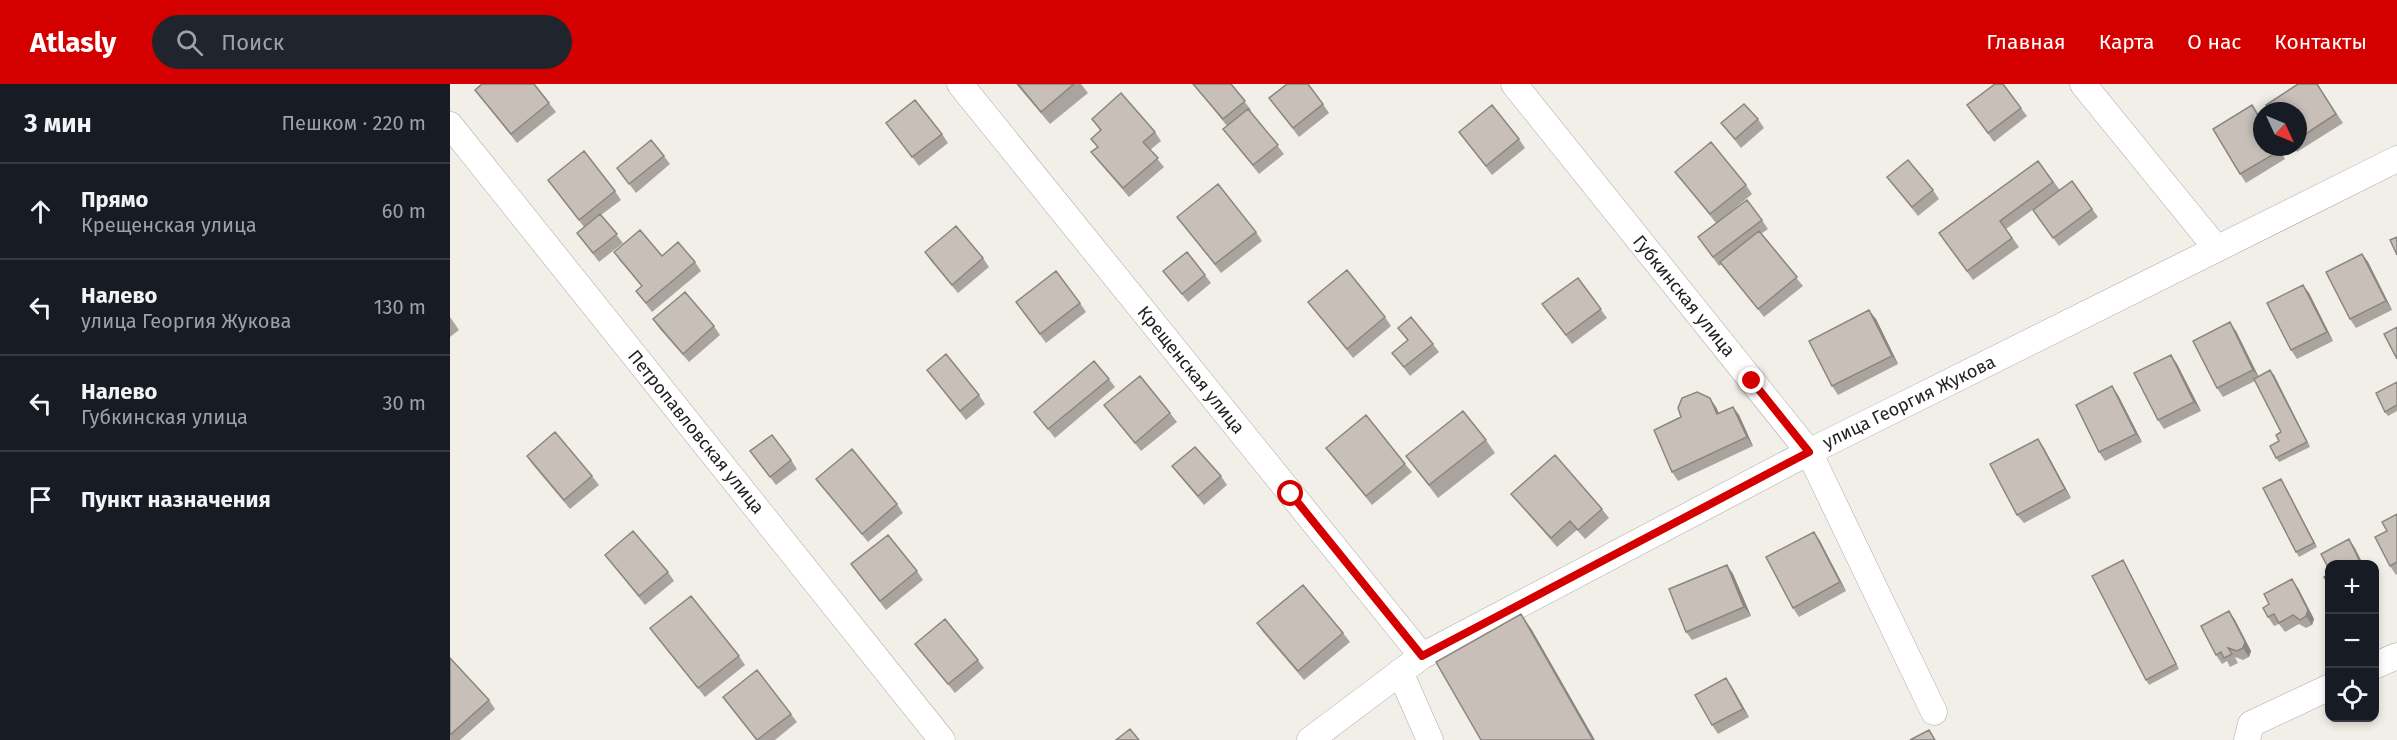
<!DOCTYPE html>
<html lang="ru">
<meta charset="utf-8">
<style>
:root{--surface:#171b24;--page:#20242c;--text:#f1f3f6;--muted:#9ea1a6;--line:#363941;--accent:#d40000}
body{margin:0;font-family:"Fira Sans",sans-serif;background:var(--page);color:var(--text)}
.controls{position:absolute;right:18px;bottom:18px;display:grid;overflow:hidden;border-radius:12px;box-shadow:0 3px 9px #0003}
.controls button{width:54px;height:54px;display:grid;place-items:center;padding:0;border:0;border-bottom:2px solid var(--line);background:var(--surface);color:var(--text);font:30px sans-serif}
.compass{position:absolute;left:1803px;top:18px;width:54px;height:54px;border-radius:50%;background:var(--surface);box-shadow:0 3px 9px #0003;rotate:134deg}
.stop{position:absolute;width:18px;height:18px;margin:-14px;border:4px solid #d40000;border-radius:50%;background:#fff}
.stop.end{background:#d40000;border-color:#fff;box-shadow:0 2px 6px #0008}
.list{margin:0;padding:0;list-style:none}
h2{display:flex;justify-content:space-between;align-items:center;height:78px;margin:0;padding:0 24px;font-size:26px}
h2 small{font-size:20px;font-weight:400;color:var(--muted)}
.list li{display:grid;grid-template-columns:39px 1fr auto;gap:18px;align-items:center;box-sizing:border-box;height:96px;padding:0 24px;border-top:2px solid var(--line)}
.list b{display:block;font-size:22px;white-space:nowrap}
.list p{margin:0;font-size:20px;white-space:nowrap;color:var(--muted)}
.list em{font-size:20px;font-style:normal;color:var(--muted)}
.icon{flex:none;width:33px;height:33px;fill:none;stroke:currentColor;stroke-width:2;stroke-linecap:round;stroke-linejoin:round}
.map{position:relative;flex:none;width:1947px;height:656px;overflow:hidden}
header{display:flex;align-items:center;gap:36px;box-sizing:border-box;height:84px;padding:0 30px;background:var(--accent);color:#fff}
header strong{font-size:28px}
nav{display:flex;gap:33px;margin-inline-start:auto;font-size:21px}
.search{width:420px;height:54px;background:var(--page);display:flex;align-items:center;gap:15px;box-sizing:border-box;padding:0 21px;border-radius:33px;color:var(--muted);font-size:22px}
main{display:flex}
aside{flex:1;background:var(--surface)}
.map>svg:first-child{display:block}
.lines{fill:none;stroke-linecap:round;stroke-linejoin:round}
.minor-casing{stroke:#a9a9a9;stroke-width:27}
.minor{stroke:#fff;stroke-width:26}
.wall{fill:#aba49e}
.shaded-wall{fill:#8b8681}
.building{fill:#c7bfb8;stroke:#8b8681;stroke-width:1.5}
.route{stroke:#d40000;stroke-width:8}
.labels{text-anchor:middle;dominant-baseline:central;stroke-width:4.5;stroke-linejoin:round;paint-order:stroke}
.street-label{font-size:18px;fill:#222;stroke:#fff}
</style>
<header>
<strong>Atlasly</strong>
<div class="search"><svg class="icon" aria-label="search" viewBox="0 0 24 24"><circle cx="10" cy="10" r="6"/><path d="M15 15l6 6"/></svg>Поиск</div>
<nav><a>Главная</a><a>Карта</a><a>О нас</a><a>Контакты</a></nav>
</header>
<main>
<aside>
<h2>3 мин<small>Пешком · 220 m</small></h2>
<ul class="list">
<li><svg class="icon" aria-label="ahead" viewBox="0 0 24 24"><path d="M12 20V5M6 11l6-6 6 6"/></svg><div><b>Прямо</b><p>Крещенская улица</p></div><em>60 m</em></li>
<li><svg class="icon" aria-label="left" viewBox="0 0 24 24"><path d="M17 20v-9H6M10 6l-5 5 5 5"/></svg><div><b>Налево</b><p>улица Георгия Жукова</p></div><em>130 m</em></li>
<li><svg class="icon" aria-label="left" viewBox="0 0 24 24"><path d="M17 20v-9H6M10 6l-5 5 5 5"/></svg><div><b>Налево</b><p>Губкинская улица</p></div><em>30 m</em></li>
<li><svg class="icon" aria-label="arrive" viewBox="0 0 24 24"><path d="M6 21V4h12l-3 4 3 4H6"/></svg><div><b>Пункт назначения</b></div></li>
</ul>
</aside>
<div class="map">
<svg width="1947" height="656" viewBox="0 0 1947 656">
<rect width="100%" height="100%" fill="#f2efe9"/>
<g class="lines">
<g class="minor-casing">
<path id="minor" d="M510,0L972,572
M1064,0L1359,368L1484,628
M1633,0L1767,165
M0,41L492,656
M1924,582L1947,572
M950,588L980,656
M860,656L972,572L1359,368L1947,75
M1797,656L1801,640L1880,603"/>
</g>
<use href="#minor" class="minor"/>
</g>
<path class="wall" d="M566,0H631L638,9L600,40Z
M743,0H781L801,26L800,27L834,70L809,90L773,45L777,42Z
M1867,0L1893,39L1847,68L1844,63H1848V27Z
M25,6L99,19L106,28L67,59Z
M819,14L873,20L879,29L849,53Z
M1517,21L1571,24L1577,32L1544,58Z
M1808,30L1812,63H1828L1835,75L1796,99L1790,90Z
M642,35L705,48L711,57L700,66L714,83L679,113L648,77L641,68L647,63L641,55L650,46Z
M1308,35L1314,44L1291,64L1271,39Z
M436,39L492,50L498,59L469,82Z
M1009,48L1069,55L1075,64L1042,91Z
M214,72L220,80L186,109L167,84Z
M1588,77L1610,106L1556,145L1569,163L1523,196L1489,149Z
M1225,88L1296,101L1302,110L1272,135L1312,136L1318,145L1311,150L1353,202L1314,233L1272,180L1269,182L1248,153L1266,139Z
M1437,93L1483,106L1489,115L1468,132Z
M98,96L165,107L171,116L151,131L173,159L149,178L127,149L134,143Z
M1622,97L1648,133L1609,162L1583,126Z
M727,133L806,148L812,157L771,189Z
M164,168L212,172L245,178L251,187L202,228L186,207L192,202L170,177Z
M475,168L533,174L539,183L508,209L481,177Z
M1912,170L1918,178L1942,226L1906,244L1900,235Z
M713,187L755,191L761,199L738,218Z
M1128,194L1157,234L1122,260L1092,220Z
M1859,209L1883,257L1847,275L1841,266Z
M566,218L630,219L636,228L596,259Z
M858,218L935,233L941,242L903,274Z
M0,233L9,246L0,253Z
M203,235L264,242L270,251L239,278L209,244Z
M1426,235L1448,280L1388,311L1382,302Z
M948,244L983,260L989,268L960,292L942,269L958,257Z
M1786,247L1809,293L1820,286L1824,291L1860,363L1829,378L1826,374L1831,348L1805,297L1773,313L1767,304Z
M1721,271L1727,280L1751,327L1714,345L1708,336Z
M477,286L529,311L535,320L516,336Z
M659,295L665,303L605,354L584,328Z
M1947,298V327L1938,332L1935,328Z
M1662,302L1668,311L1692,358L1655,377L1649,368Z
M654,321L720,329L727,338L691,367Z
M1266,323L1269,329L1283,323L1289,331L1303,362L1228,397L1222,388Z
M1588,355L1594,364L1621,414L1574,439L1567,431Z
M1036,356L1045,369L988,414L956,372Z
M876,364L955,380L962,388L922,421Z
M300,367L341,376L347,385L326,401Z
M77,372L142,392L149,401L120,425L83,381Z
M722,382L771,392L777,401L754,421L729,391Z
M366,395L447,420L453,429L418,458Z
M1831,395L1867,463L1849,473L1846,468Z
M1061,410L1152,425L1159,434L1135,455L1127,446L1107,463L1068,418Z
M1947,430V490L1946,491L1940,482L1937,447Z
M1364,448L1370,457L1396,507L1349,533L1343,524Z
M155,471L218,488L224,497L195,521Z
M401,480L467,487L473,496L436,526Z
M1277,481L1283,490L1301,532L1242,556L1236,548Z
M1676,481L1729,585L1699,601L1696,596Z
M1848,504L1864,535L1862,541L1856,544L1849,540L1835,548L1829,540L1824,542L1818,533Z
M1779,527L1785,536L1801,567L1799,573L1793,576L1785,573L1788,579L1780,583L1777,577L1772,580L1766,571Z
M807,539L893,549L900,558L854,596L813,548Z
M200,544L289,572L295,581L255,613Z
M465,560L528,576L534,584L505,609Z
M0,574L39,616L45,625L10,656H0Z
M1276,594L1282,603L1299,633L1268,650L1262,641Z
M273,613L341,630L347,638L325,656H306Z"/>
<path class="shaded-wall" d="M1912,170L1918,178L1942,226L1936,217Z
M1853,201L1859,209L1883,257L1877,248Z
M1419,226L1426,235L1448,280L1442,272Z
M1780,238L1786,247L1809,294L1803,286Z
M1721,271L1727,280L1751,327L1744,318Z
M1820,286L1824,291L1860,363L1857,358Z
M1662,302L1668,311L1692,358L1686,350Z
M1260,314L1266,323L1273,339L1267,330Z
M1283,323L1289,331L1303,362L1297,353Z
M1588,355L1594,364L1621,414L1615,405Z
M1831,395L1834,400L1867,463L1864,459Z
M1364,448L1370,457L1396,507L1390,498Z
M1899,455L1905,464L1913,480H1911Z
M1673,476L1676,481L1729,585L1726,580Z
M1277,481L1283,490L1301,532L1294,523Z
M1842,495L1848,504L1864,535L1862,541L1856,532Z
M1779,527L1785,536L1801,567L1799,573L1793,564Z
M1071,530L1082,546L1145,656H1143Z
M1276,594L1282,603L1299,633L1293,625Z"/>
<path class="building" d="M32,0H84L99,19L61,50L25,6Z
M568,0H624L591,28Z
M743,0H781L795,17L773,35Z
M837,0H858L873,20L843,44L819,14Z
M1545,0H1553L1571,24L1538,49L1517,21Z
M1848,0H1867L1886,30L1848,55V27H1820L1816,21Z
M671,9L705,48L693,58L708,74L673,104L641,68L648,63L641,55L651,46L642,35Z
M465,16L492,50L462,73L436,39Z
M1294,20L1308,35L1285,55L1271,39Z
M1042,21L1069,55L1036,82L1009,48Z
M1802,21L1812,38V63H1827L1829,67L1790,90L1763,45Z
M798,25L828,61L803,81L773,45Z
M201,56L214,72L179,100L167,84Z
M1261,58L1296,101L1260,130L1225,88Z
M134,67L165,107L129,136L98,96Z
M1458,76L1483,106L1462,123L1437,93Z
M1588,77L1603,98L1550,137L1562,154L1517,187L1489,149Z
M1622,97L1642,125L1603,154L1583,126Z
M768,100L806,148L765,180L727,133Z
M1297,116L1312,136L1263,173L1248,153Z
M150,130L167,150L143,169L127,149Z
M506,142L533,174L502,201L475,168Z
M190,146L212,172L228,158L245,178L196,219L186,207L192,202L164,168Z
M1309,147L1347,193L1308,225L1270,178Z
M1947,153V171L1940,156Z
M737,168L755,191L732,210L713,187Z
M1912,170L1936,217L1900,235L1876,188Z
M897,186L935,233L897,265L858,218Z
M606,187L630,219L590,250L566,218Z
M1128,194L1151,225L1116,251L1092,220Z
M1853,201L1877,248L1841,266L1817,219Z
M235,208L264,242L233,270L203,235Z
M1419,226L1442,272L1382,302L1359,257Z
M961,233L983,260L954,283L942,269L958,256L948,244Z
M1780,238L1803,286L1767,304L1743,257Z
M1947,243V275L1934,250Z
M496,270L529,311L510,327L477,286Z
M1721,271L1744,318L1708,336L1684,289Z
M644,277L659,295L598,345L584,328Z
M1820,286L1857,358L1826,374L1820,362L1829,357L1826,351L1831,348L1804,295Z
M690,292L720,329L685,359L654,321Z
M1947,298V321L1935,328L1926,309Z
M1662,302L1686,350L1649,368L1626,321Z
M1247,308L1260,314L1267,330L1283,323L1297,353L1222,388L1204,346L1231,333L1228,324L1232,314Z
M1013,327L1036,356L979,401L956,372Z
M916,331L955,380L916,412L876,364Z
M105,348L142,392L114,416L77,372Z
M322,351L341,376L320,393L300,367Z
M1588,355L1615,405L1567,431L1540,380Z
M745,363L771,392L748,412L722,382Z
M402,365L447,420L412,450L366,395Z
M1105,371L1152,425L1128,446L1120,437L1101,454L1061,410Z
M1831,395L1864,459L1846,468L1813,404Z
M1947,430V478L1940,482L1925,453L1937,447L1932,438Z
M183,447L218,488L189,512L155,471Z
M1364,448L1390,498L1343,524L1316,473Z
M438,451L467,487L430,517L401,480Z
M1899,455L1911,480H1880V487L1871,470Z
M1673,476L1726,580L1696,596L1642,492Z
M1277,481L1294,523L1236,548L1219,505Z
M1880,490V502L1874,493Z
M1842,495L1858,526L1856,532L1850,536L1843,531L1829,539L1824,530L1818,533L1813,524L1819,520L1814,510Z
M853,501L893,549L848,587L807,539Z
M241,512L289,572L248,604L200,544Z
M1779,527L1795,558L1793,564L1787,567L1778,564L1782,570L1774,574L1771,568L1766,571L1751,542Z
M1071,530L1143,656H1031L986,578Z
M495,535L528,576L498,600L465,560Z
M0,574L39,616L0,651Z
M307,586L341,630L307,656L273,613Z
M1276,594L1293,625L1262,641L1245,611Z
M680,645L689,656H666Z
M1479,646L1485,656H1460Z"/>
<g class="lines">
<path class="route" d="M841,410L972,572L1359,368L1302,297"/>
</g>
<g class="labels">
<g class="street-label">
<text transform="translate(1234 212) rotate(51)">Губкинская улица</text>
<text transform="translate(741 286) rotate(51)">Крещенская улица</text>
<text transform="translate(1459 318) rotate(-26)">улица Георгия Жукова</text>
<text transform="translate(246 348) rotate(51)">Петропавловская улица</text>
</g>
</g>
</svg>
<div class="controls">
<button>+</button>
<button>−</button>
<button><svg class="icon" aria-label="locate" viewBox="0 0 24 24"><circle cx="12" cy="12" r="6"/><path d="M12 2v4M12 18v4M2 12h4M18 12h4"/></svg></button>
</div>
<svg class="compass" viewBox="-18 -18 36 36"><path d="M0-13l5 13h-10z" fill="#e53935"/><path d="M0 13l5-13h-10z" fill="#9ea1a6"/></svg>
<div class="stop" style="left:841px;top:410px"></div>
<div class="stop end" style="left:1302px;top:297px"></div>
</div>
</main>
